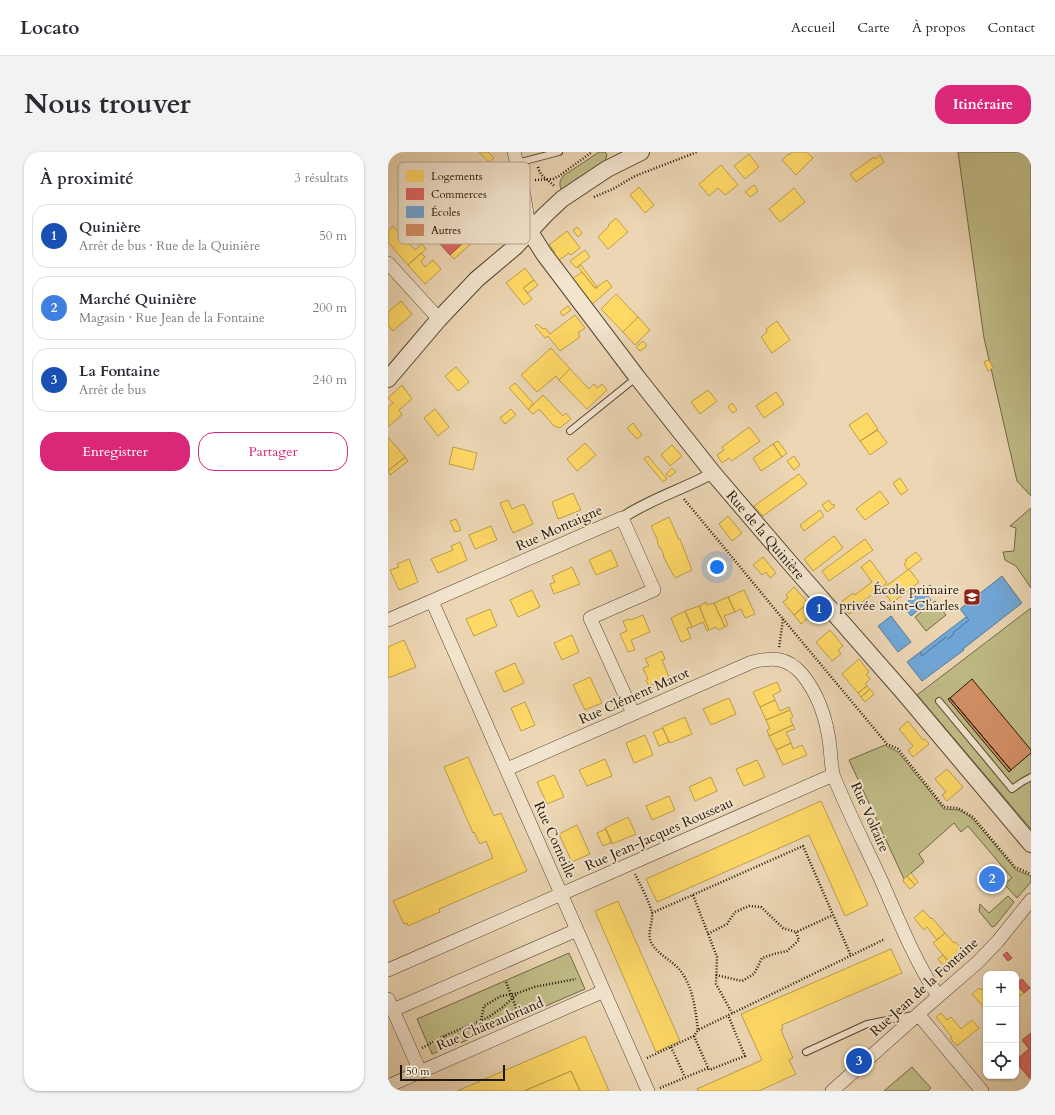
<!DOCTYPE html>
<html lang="fr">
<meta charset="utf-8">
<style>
:root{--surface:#fff;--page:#f2f2f3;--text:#2b2b33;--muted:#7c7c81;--line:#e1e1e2;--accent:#db2777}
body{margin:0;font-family:Cardo,serif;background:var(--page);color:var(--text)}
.controls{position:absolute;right:12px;bottom:12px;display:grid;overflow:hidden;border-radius:8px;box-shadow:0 1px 3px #0004}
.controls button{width:36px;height:36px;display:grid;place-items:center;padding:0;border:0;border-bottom:1px solid var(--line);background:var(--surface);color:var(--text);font:20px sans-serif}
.scale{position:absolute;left:12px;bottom:10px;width:105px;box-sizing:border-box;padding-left:4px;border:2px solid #221606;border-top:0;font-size:11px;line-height:14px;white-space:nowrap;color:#221606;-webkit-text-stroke:3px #f3e4ce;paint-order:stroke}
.you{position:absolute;left:329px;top:415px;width:14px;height:14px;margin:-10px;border:3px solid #fff;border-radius:50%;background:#1a73e8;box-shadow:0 0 0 6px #1a73e833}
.badge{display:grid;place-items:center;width:26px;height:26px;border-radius:50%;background:var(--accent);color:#fff;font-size:13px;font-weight:700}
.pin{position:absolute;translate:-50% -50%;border:2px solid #fff;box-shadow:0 1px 4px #0006}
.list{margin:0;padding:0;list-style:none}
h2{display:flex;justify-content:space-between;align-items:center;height:52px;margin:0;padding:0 16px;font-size:17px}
h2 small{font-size:13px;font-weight:400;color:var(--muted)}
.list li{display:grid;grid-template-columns:26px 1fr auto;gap:12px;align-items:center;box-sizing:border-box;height:64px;margin:0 8px 8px;padding:0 8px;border:1px solid var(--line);border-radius:16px}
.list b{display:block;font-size:15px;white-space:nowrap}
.list p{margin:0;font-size:13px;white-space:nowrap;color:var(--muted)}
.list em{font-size:13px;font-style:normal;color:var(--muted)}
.actions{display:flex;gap:8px;padding:12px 16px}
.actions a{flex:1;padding:9px 0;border:1px solid var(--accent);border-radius:16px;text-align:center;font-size:14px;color:var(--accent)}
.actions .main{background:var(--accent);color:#fff}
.icon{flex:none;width:22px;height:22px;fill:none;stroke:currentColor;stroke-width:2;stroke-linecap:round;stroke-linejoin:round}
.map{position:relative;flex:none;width:643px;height:939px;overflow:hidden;border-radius:16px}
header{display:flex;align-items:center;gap:24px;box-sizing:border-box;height:56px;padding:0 20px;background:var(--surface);border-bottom:1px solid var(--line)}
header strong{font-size:19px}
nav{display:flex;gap:22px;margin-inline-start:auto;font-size:14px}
.intro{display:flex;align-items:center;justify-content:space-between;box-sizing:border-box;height:96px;padding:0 24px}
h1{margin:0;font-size:28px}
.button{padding:10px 18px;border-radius:16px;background:var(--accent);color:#fff;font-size:14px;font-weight:700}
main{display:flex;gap:24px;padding:0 24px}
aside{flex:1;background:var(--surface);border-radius:16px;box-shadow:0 1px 3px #0004}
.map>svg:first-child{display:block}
.green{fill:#c0bc87;stroke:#716946}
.homes{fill:#ffd966;stroke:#bd9e49}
.shops{fill:#e06666;stroke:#a74e49}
.schools{fill:#6fa8dc;stroke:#587c9c}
.building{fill:#d49066;stroke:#221606}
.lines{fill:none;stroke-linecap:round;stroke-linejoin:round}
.service-casing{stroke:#544632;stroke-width:8}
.pedestrian-casing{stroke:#544632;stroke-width:12}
.minor-casing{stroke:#544632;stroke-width:14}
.tertiary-casing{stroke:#544632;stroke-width:18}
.path{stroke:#221606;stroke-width:2.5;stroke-dasharray:1 2;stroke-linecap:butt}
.service{stroke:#f3e4ce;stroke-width:6}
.pedestrian{stroke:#f3e4ce;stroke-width:10}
.minor{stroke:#f3e4ce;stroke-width:13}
.tertiary{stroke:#f3e4ce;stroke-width:16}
.labels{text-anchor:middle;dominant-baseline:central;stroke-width:4;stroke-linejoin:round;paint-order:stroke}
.street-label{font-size:14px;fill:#221606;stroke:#f3e4ce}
.poi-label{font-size:14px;fill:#221606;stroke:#f3e4ce;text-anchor:end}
.key{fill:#f3e4ce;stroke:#b4a692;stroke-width:1}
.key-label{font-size:11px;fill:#221606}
</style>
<header>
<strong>Locato</strong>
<nav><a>Accueil</a><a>Carte</a><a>À propos</a><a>Contact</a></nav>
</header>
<div class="intro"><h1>Nous trouver</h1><a class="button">Itinéraire</a></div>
<main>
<aside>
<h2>À proximité<small>3 résultats</small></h2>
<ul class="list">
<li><span class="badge" style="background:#1a4fb4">1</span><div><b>Quinière</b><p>Arrêt de bus · Rue de la Quinière</p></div><em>50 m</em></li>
<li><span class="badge" style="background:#3f7fe0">2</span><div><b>Marché Quinière</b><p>Magasin · Rue Jean de la Fontaine</p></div><em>200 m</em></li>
<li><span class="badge" style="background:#1a4fb4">3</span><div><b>La Fontaine</b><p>Arrêt de bus</p></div><em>240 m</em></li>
</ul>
<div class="actions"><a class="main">Enregistrer</a><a>Partager</a></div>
</aside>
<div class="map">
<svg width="643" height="939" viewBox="0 0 643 939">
<rect width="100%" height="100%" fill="#ecd6b4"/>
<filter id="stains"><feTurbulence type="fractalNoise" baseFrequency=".005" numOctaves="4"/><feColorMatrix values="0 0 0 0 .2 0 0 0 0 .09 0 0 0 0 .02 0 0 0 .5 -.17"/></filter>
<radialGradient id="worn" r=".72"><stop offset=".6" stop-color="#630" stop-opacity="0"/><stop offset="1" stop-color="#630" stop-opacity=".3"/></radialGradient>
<path class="green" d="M211,0H217L219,2L217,10L174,39C171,33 171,30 175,24Z
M570,0H643V344L629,329L596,186Z
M643,356V436L628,414L617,408L615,400L626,399L628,376L622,374Z
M547,449L558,463L538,479L527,465Z
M643,456V677L529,543Z
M497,593L510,600L556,657L571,658L584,666L628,718L643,724V730L629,746L616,732L624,726L580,674L573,680L566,671L531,702L536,710L516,727L461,608Z
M620,744L626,750L607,774L604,775L591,759L592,752L601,761Z
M181,801L197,837L63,895L44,902L29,867Z
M524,915L543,936L540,939H496Z"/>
<path class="homes" d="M91,0H100L106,6L101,10Z
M404,0H419L425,6L408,23L394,8L400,2L401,3Z
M361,2L371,15L357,27L346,14Z
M492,3L496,10L468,30L462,22L486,5L487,7Z
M333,13L350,33L337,43L330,36L321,44L311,32Z
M366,33L370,39L362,45L357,40Z
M251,35L266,53L257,61L242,43Z
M406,36L417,50L392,70L381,57Z
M228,66L240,80L220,97L210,85L221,74L220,73Z
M5,74L27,98L34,92L38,97L20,113L5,96H6L0,91V79Z
M189,75L194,81L190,85L185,78Z
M179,79L192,96L183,103L181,101L170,109L164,102L167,100L161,93Z
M83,83L87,88L66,107L62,103Z
M197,98L202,105L188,116L182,109Z
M33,101L37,105L33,109L37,115L45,108L53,117L37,132L20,113Z
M193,113L209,135V136H207L190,115Z
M137,116L146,128L135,136L144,147L136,153L118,131Z
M194,120L207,136L219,128L224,135L204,152L184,127Z
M146,128L150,133L140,141L135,136Z
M228,142L250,165L235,180L213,157Z
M13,149L24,162L5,179L0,173V160Z
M180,154L183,158L175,164L172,160Z
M187,163L197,176L190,181L192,185L172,199L160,184L157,186L147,174L149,172L155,177L157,176L162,182Z
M250,165L262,178L247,193L235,180Z
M389,169L402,188L384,201L373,185L379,180L378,177Z
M255,189L259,194L252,199L248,195Z
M163,196L182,217L171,228L168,224L149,240L133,223Z
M601,208L605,216L600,219L596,210Z
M68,215L81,230L70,239L57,224Z
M182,217L201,237L206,232L209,236L214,232L219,238L199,257L171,228Z
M127,231L146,252L140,257L121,236Z
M14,233L24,247L11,258L14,263L0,275V255L5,251L0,246Z
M320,238L329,249L312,262L303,250Z
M388,240L396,252L376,266L368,254Z
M155,243L175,264L178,261L183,267L172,276L166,274L151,257L145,262L140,257Z
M344,251L349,258L345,261L340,255Z
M47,257L61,275L50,284L36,266Z
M123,257L128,263L117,272L112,266Z
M479,261L490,277L472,289L461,273Z
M245,271L254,283L249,287L239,276Z
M361,275L372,289L344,309L341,306L334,311L329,303L336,298L334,295Z
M490,278L499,291L482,303L472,289Z
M0,285L17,305L0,319Z
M390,289L399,301L394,305L385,292Z
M197,291L208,303L189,319L179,307Z
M385,292L394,305L373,319L365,306Z
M284,293L294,304L282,314L273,303Z
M65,295L89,301L85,318L61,312Z
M260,304L279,327L275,330L256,307Z
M406,304L412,313L406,318L399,309Z
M17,305L20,309L2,323L0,319Z
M284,316L288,320L281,325L278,322Z
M411,322L419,332L375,364L366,354Z
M512,326L520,338L513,343L505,331Z
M492,339L501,351L477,368L468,357Z
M185,341L193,358L170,367L164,350Z
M120,348L124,357L136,352L145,372L125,381L112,351Z
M441,348L444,353L446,352L447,354L439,360L434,353Z
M432,358L436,364L416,379L412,373Z
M340,364L354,381L344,389L331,372Z
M281,365L291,388L292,387L304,418L287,426L275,404H276L273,396L272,397L269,390L270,389L263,374Z
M68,367L73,378L67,380L62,369Z
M103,374L109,388L87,397L81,383Z
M446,384L455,396L425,419L416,407Z
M477,387L485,398L441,429L434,419Z
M72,390L79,408L50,421L43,407L65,398L63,394Z
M223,398L230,414L208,423L201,408Z
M528,400L534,407L520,418L516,412L519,409L517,408Z
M375,405L388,421L382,426L378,420L374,423L365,413Z
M21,407L30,430L11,438L2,418L11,415L9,412Z
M482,408L499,431L473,451L474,452L461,462L452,451L465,441L467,443L484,430L473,415Z
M184,415L192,432L166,442L162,432L167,430L164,424Z
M521,417L531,430L504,451L494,437Z
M406,435L420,451L406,463L395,450L400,446L398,443Z
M144,438L152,455L130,465L122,448Z
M356,438L367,462L357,466L353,457L347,460L340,445Z
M340,445L347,460L336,464L340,473L337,475L326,451Z
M318,450L319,453L326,451L337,475L330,478L328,475L321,478L311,454Z
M420,451L427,460L413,472L406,463Z
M311,454L321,478L319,479L315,470L304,475L297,459Z
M102,457L109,474L86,484L78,467Z
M297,459L304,475L299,476L303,486L293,490L283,466Z
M255,463L262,480L243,488L247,498L240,500L232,482L239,479L235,469L242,467L243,468Z
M442,478L455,494L450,498L453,502L444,509L428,490Z
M184,483L191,500L174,508L166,491Z
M16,488L28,515L0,526V495Z
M274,499L277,507L274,508L281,525L261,534L258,528L260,527L255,516L261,514L257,507Z
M471,507L481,520L478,522L482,527L477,532L479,534L470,541L454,522Z
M127,511L136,531L116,540L107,520Z
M202,525L214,551L197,558L185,533Z
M389,530L393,539L385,543L387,548L372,555L365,540Z
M479,534L482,537L473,545L470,541Z
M482,537L486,542L477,550L473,545Z
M341,546L348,562L323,573L315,557Z
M387,548L392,559L401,555L402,558L378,568L372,555Z
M137,550L147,573L133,579L123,556Z
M402,558L405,565L402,567L405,573L381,584L379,578L382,577L378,568Z
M297,565L304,582L282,591L274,575Z
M520,569L535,588L537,587L541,592L525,605L520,598L525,594L511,577Z
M405,573L407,577L398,580L403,591L388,598L381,584Z
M275,576L281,590L271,594L265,580Z
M257,583L265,603L246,611L238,591Z
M403,591L405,597L414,593L419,603L395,613L388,598Z
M80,605L106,664L113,661L139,719L51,757L52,760L20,774L19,771L16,772L5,749L105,706L98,689L92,692L86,680L85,681L56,615Z
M217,607L224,624L199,634L191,618Z
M369,608L377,625L356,634L348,617Z
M559,617L575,635L559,649L554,643L558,640L547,627Z
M166,623L176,645L159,652L149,630Z
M323,625L329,639L307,649L301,635Z
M281,644L287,658L264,668L258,654Z
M433,649L480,753L457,764L421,683L269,750L258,727Z
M240,665L248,682L224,692L217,676Z
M189,673L202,702L184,710L171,682Z
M218,677L224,690L215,694L209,681Z
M523,721L530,730L527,733L519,724Z
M519,724L527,733L522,737L515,729L516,727Z
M230,749L292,889L268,900L207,759Z
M535,758L543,767L544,766L557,781L549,788L539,775L536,778L526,766Z
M557,781L566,791L568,790L575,799L561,810L545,791Z
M503,797L514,821L394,873L395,877L393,878L405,906L401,908L408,922L371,939H310L309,937L374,908L353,862Z
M555,803L561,810L556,814L550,807Z
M598,833V858L584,842L591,836L593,838Z
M630,834L636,841L632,844L628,840V836Z
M553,861L559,868L563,865L573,877L584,868L591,876L569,894L562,886L564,885L548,865Z
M197,884L221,939H192L183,919L136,939H69Z
M183,919L192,939H136Z"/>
<path class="shops" d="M54,55L61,63L63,61L83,83L62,103L35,73Z
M619,800L624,806L620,809L615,803Z
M634,827L642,836L636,841L628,832Z
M643,881V928L628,910V908L641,897L634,888Z"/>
<path class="schools" d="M614,424L634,451L575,497L576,498L534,529L519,510L532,500L534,504L558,485L560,487L566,482L565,481L581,468L572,457Z
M542,433L546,438L540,442L536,438Z
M535,438L543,448L523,464L515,453Z
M503,464L523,490L510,500L490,474Z
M578,465L581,468L565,481L566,482L560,487L558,485L534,504L532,500Z"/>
<path class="building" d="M584,527L643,598V601L623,618L562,546Z
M562,546L623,618L621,620L560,547Z"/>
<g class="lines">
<g class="service-casing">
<path id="service" d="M129,11L171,0
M182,279L249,225
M551,549L624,637L634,630L643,625
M418,900L479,872L525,863"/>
</g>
<g class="pedestrian-casing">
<path id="pedestrian" d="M234,366C262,347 296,337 325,321"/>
</g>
<g class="minor-casing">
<path id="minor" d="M126,0L134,31L142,80
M0,111L51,167
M44,449L260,939
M0,468L234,366L266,438L202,466L245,561
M119,617L364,510C385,505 399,505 414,522C431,543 439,568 442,595C443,604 443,616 446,625C460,660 478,695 494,730C511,769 527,809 550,844
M0,818L445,623
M0,847L32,919
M5,858L189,778
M530,862L594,939
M0,934L216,839
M444,939L537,856L590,810L610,789L643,748"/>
</g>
<g class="tertiary-casing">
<g id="tertiary">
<path id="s1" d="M142,80L156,102L249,225L325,321L402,411L516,541L643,692"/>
<path d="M0,227L51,167L89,127L127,95L157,63L174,47L219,17L253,0"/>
</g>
</g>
<path class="path" d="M150,15C152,25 161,28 167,35
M147,28L165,27L171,24L204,0
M206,45L225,37L247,24L309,0
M296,347L395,467L391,496
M395,467L499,592L510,597L556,655L570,656L585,665L627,715L643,722
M247,722C251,730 264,755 264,762C265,772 258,782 264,792C270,802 281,807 289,815C305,831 307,856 310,878
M305,743L329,805L328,832L344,861
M264,761L415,694L463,804
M320,782L339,772L347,760L361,754L373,755L395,776L408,780
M328,823L354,829L366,822L374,806L386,802L399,799L411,788L408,780L445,763
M118,830L131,863
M93,868L96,854L113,844L130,841
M56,884L60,893
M306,884L321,918L357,904L340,863
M283,895L297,925
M34,896L56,884L99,866L115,855L130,841L146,835L188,827
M259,906L306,884L310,878L497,787
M272,936L320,916"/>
<use href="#service" class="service"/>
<use href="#pedestrian" class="pedestrian"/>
<use href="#minor" class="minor"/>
<use href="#tertiary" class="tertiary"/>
</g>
<defs>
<g id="school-square" transform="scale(0.9)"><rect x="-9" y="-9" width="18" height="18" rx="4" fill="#8f2418" stroke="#f3e4ce"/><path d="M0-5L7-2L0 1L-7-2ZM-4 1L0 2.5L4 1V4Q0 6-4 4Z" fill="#fff"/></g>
</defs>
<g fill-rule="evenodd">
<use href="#school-square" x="584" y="445"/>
</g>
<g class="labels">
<g class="street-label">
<text transform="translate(171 376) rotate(-24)">Rue Montaigne</text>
<text stroke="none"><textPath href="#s1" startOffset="384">Rue de la Quinière</textPath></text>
<text transform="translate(246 544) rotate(-24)">Rue Clément Marot</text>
<text transform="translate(482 665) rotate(66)">Rue Voltaire</text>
<text transform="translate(271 682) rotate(-24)">Rue Jean-Jacques Rousseau</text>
<text transform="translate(167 688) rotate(66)">Rue Corneille</text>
<text transform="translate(536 835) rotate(-42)">Rue Jean de la Fontaine</text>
<text transform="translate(102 872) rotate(-23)">Rue Châteaubriand</text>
</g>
<g class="poi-label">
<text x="571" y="437">École primaire<tspan x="571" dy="16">privée Saint-Charles</tspan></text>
</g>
</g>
<rect x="10" y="10" width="132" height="82" rx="6" class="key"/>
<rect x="18" y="18" width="18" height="12" fill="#ffd966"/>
<rect x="18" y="36" width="18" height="12" fill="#e06666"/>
<rect x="18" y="54" width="18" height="12" fill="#6fa8dc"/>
<rect x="18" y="72" width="18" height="12" fill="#d49066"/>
<g class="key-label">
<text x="43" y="28">Logements</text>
<text x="43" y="46">Commerces</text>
<text x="43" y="64">Écoles</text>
<text x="43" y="82">Autres</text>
</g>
<rect width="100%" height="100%" filter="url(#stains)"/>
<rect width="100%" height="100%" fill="url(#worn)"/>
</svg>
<div class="controls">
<button>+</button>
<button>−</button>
<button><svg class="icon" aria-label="locate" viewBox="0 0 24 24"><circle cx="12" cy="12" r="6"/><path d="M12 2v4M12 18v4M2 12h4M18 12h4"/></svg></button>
</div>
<div class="scale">50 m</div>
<div class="you"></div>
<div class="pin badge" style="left:431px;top:457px;background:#1a4fb4">1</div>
<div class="pin badge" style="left:604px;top:727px;background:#3f7fe0">2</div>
<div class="pin badge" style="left:471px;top:909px;background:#1a4fb4">3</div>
</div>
</main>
